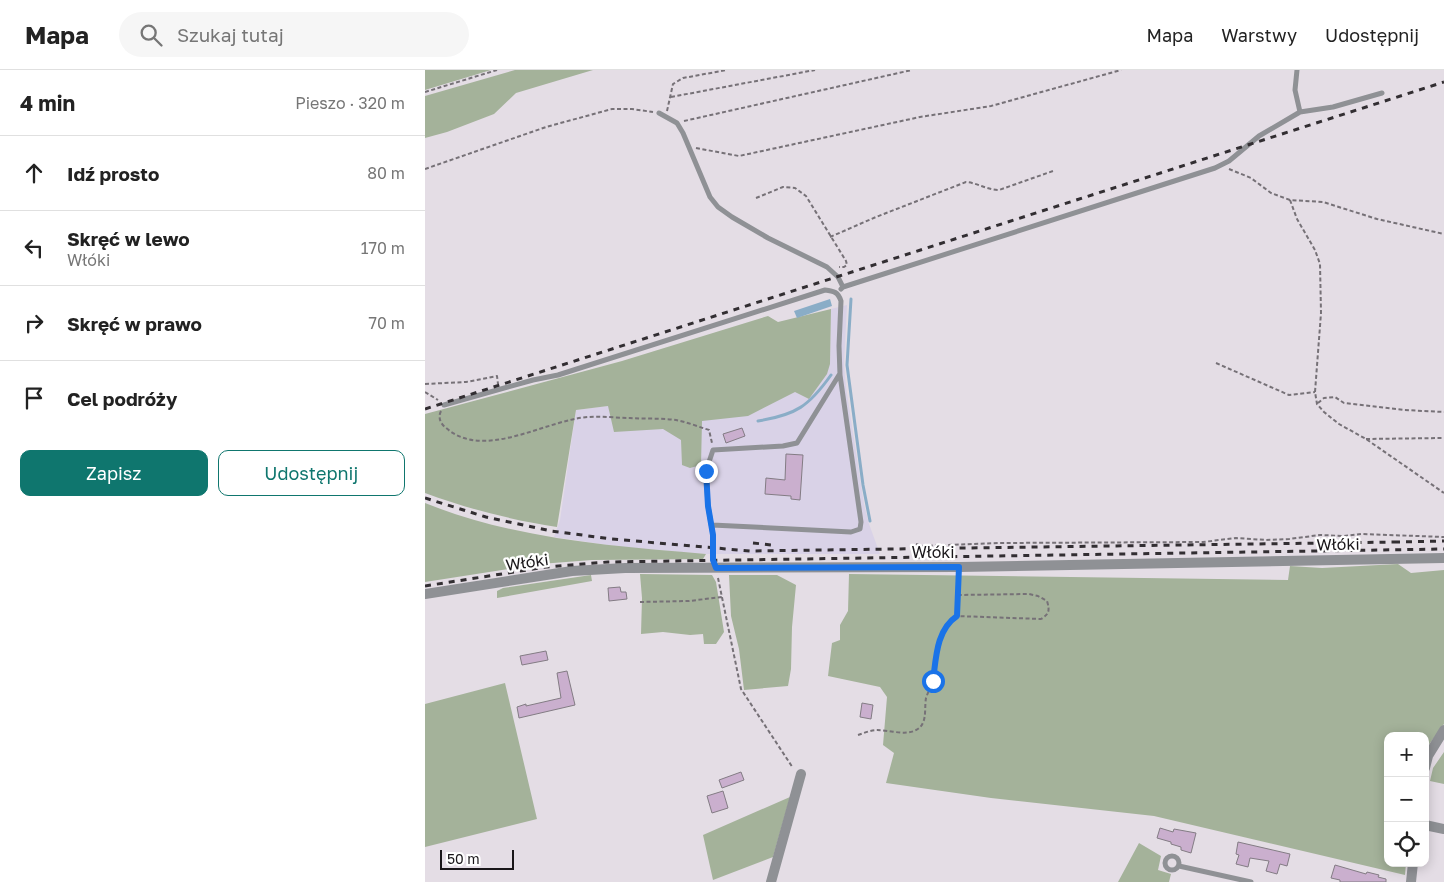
<!DOCTYPE html>
<html lang="pl">
<meta charset="utf-8">
<style>
:root{--surface:#fff;--page:#f6f6f6;--text:#222;--muted:#767676;--line:#e0e0e0;--accent:#0f766e}
body{margin:0;font-family:"Golos Text",sans-serif;background:var(--page);color:var(--text)}
.controls{position:absolute;right:15px;bottom:15px;display:grid;overflow:hidden;border-radius:10px;box-shadow:0 2px 12px #0003}
.controls button{width:45px;height:45px;display:grid;place-items:center;padding:0;border:0;border-bottom:1px solid var(--line);background:var(--surface);color:var(--text);font:25px sans-serif}
.scale{position:absolute;left:15px;bottom:12px;width:74px;box-sizing:border-box;padding-left:5px;border:2px solid #191619;border-top:0;font-size:14px;line-height:18px;white-space:nowrap;color:#191619;-webkit-text-stroke:4px #fff;paint-order:stroke}
.stop{position:absolute;width:15px;height:15px;margin:-11px;border:4px solid #1a73e8;border-radius:50%;background:#fff}
.stop.end{background:#1a73e8;border-color:#fff;box-shadow:0 1px 5px #0008}
.list{margin:0;padding:0;list-style:none}
h2{display:flex;justify-content:space-between;align-items:center;height:65px;margin:0;padding:0 20px;font-size:21px}
h2 small{font-size:16px;font-weight:400;color:var(--muted)}
.list li{display:grid;grid-template-columns:32px 1fr auto;gap:15px;align-items:center;box-sizing:border-box;height:75px;padding:0 20px;border-top:1px solid var(--line)}
.list b{display:block;font-size:19px;white-space:nowrap}
.list p{margin:0;font-size:16px;white-space:nowrap;color:var(--muted)}
.list em{font-size:16px;font-style:normal;color:var(--muted)}
.actions{display:flex;gap:10px;padding:15px 20px}
.actions a{flex:1;padding:11px 0;border:1px solid var(--accent);border-radius:10px;text-align:center;font-size:18px;color:var(--accent)}
.actions .main{background:var(--accent);color:#fff}
.icon{flex:none;width:28px;height:28px;fill:none;stroke:currentColor;stroke-width:2;stroke-linecap:round;stroke-linejoin:round}
.map{position:relative;flex:none;width:1019px;height:812px;overflow:hidden}
header{display:flex;align-items:center;gap:30px;box-sizing:border-box;height:70px;padding:0 25px;background:var(--surface);border-bottom:1px solid var(--line)}
header strong{font-size:24px}
nav{display:flex;gap:28px;margin-inline-start:auto;font-size:18px}
.search{width:350px;height:45px;background:var(--page);display:flex;align-items:center;gap:12px;box-sizing:border-box;padding:0 18px;border-radius:28px;color:var(--muted);font-size:19px}
main{display:flex}
aside{flex:1;background:var(--surface)}
.map>svg:first-child{display:block}
.industrial{fill:#d9d2e7}
.green{fill:#a4b29a}
.water{fill:#8aadc7}
.lines{fill:none;stroke-linecap:round;stroke-linejoin:round}
.stream{stroke:#8aadc7;stroke-width:3}
.building{fill:#caafce;stroke:#837c84}
.path{stroke:#767177;stroke-width:2;stroke-dasharray:4 2.5;stroke-linecap:butt}
.lane{stroke:#8f9195;stroke-width:5}
.street{stroke:#8f9195;stroke-width:10}
.rail{stroke:#322e32;stroke-width:3;stroke-dasharray:6 6;stroke-linecap:butt}
.route{stroke:#1a73e8;stroke-width:6}
.labels{text-anchor:middle;dominant-baseline:central;stroke-width:4.5;stroke-linejoin:round;paint-order:stroke}
.street-label{font-size:16px;fill:#191619;stroke:#fff}
</style>
<header>
<strong>Mapa</strong>
<div class="search"><svg class="icon" aria-label="search" viewBox="0 0 24 24"><circle cx="10" cy="10" r="6"/><path d="M15 15l6 6"/></svg>Szukaj tutaj</div>
<nav><a>Mapa</a><a>Warstwy</a><a>Udostępnij</a></nav>
</header>
<main>
<aside>
<h2>4 min<small>Pieszo · 320 m</small></h2>
<ul class="list">
<li><svg class="icon" aria-label="ahead" viewBox="0 0 24 24"><path d="M12 20V5M6 11l6-6 6 6"/></svg><div><b>Idź prosto</b></div><em>80 m</em></li>
<li><svg class="icon" aria-label="left" viewBox="0 0 24 24"><path d="M17 20v-9H6M10 6l-5 5 5 5"/></svg><div><b>Skręć w lewo</b><p>Włóki</p></div><em>170 m</em></li>
<li><svg class="icon" aria-label="right" viewBox="0 0 24 24"><path d="M7 20v-9h11M14 6l5 5-5 5"/></svg><div><b>Skręć w prawo</b></div><em>70 m</em></li>
<li><svg class="icon" aria-label="arrive" viewBox="0 0 24 24"><path d="M6 21V4h12l-3 4 3 4H6"/></svg><div><b>Cel podróży</b></div></li>
</ul>
<div class="actions"><a class="main">Zapisz</a><a>Udostępnij</a></div>
</aside>
<div class="map">
<svg width="1019" height="812" viewBox="0 0 1019 812">
<rect width="100%" height="100%" fill="#e4dde5"/>
<path class="industrial" d="M422,235L419,295L421,317L439,434L444,454L455,484H281L196,477L129,467L135,450L151,340L321,318L405,294L406,239Z"/>
<path class="green" d="M0,0H66L0,20Z
M90,0H168L91,23L69,44L22,62L0,68V26Z
M406,239L405,294L402,304L384,329L370,322L323,346L277,351L276,395L265,398L257,395L256,370L238,359L189,362L183,336L151,340L132,457C87,450 43,439 0,423V344L197,291L343,246L353,252Z
M0,433C89,469 186,476 281,484L278,489L167,490L115,494L0,512Z
M973,494L986,503L1019,500V654L1000,680V666H963V793H981L980,805L729,746L566,728L461,713L469,683L458,675L462,627L455,617L403,606L407,573L415,570V555L423,541L424,504L863,510L865,496L897,498Z
M215,504L287,505L291,512L299,562L291,574H279L278,564L265,565L238,562L216,564L217,528Z
M166,505L167,511L72,528V521L78,518Z
M304,505H352L371,515L367,557L366,599L363,616L319,620L314,579L306,546Z
M80,613L112,749L0,777V634Z
M1019,682V714L1005,711L1008,698Z
M365,727L348,787L288,810L278,765Z
M714,773L736,786L733,800L746,804L744,812H693Z"/>
<path class="water" d="M405,229L407,236L372,248L369,241Z"/>
<g class="lines">
<path class="stream" d="M426,229L422,295L438,415L445,451
M333,351C371,345 384,336 406,305"/>
</g>
<path class="building" d="M317,358L320,366L301,373L298,364Z
M361,384L378,385L375,430L366,429V426L340,424L341,408L360,410Z
M195,517L196,522H201L202,529L184,531L183,518Z
M121,581L123,590L97,595L95,586Z
M142,601L150,635L94,648L92,637L101,634V636L136,628L132,603Z
M437,633L448,635L446,649L435,647Z
M316,702L319,710L297,718L294,710Z
M298,721L303,738L287,743L282,726Z
M735,758L748,762L749,759L771,763L766,783L756,780V777L746,774V772L732,768Z
M813,772L865,784L862,796L855,794L852,804L841,801L844,791L825,788L823,797L811,794L814,785L811,784Z
M910,795L941,804L942,802L954,805L953,807L961,809V812H915V810L906,808Z"/>
<g class="lines">
<path class="path" d="M0,22L72,0
M246,27L390,0
M242,41L248,14L258,8L302,0
M259,51L487,0
M271,78L314,86L495,47L566,36L696,0
M0,99L121,57L187,39H207L228,42
M804,99L826,108L846,123L865,130L898,132L952,149L1019,164
M331,128L358,117L370,118L381,126L421,191L422,195L419,197H414
M865,130L872,149L890,180L895,194L896,243L890,322L892,334L899,342L914,354L941,369L1019,423
M405,167L451,147L541,112C553,113 562,120 574,120L628,101
M791,293L864,325L890,322
M0,314L41,312L72,306L73,314
M0,322L13,330
M893,333L899,328L910,327L919,333L979,340L1019,342
M16,341C13,347 15,353 20,357C58,392 120,350 163,347C177,346 192,348 205,348C220,349 236,348 251,350C262,352 274,357 284,360L287,373
M941,369L1019,368
M491,474L498,476L575,473L778,472L811,468L841,470L864,469L895,465L919,466L937,464L1019,467
M293,508L316,619L368,698
M215,532L264,531L297,527
M531,546L533,506
M433,665C439,663 446,660 452,660C464,660 481,666 491,660C503,654 499,639 501,628C503,622 506,616 508,610C514,588 510,560 531,546L616,549C624,544 625,541 622,531L613,526L604,524L532,525"/>
<path class="lane" d="M872,0L870,20L875,42
M234,43L252,53L258,63L285,127L293,137L307,147L343,168L402,197L413,207L418,217L416,219
M418,217L790,98L804,91L834,66L875,42L908,37L957,23
M19,335L108,310L133,305L400,220C409,221 413,222 416,231L414,276L415,305L436,452L435,459L426,462L287,455
M290,497L288,490V465L283,436L281,401L288,380L358,376L372,373L414,305
M740 793a7 7 0 1 1 14 0a7 7 0 1 1-14 0Z
M754,796L826,812"/>
<path class="street" d="M0,524L147,501L200,498L534,497L1019,488
M1000,698L1003,686L1019,660
M1000,755L1019,759
M346,812L376,704
M986,812L988,793"/>
<path class="rail" d="M0,339L1019,12
M0,428L61,447L126,461L187,469L325,481L974,472
M969,472L1019,471
M328,473L347,475
M0,516L121,497L183,492L1019,479"/>
</g>
<g class="lines">
<path class="route" d="M281,401L283,436L288,465V490L291,498L534,497L532,546C511,560 511,589 508,611"/>
</g>
<g class="labels">
<g class="street-label">
<text transform="translate(913 474) rotate(-1)">Włóki</text>
<text x="508" y="482">Włóki</text>
<text transform="translate(102 492) rotate(-8)">Włóki</text>
</g>
</g>
</svg>
<div class="controls">
<button>+</button>
<button>−</button>
<button><svg class="icon" aria-label="locate" viewBox="0 0 24 24"><circle cx="12" cy="12" r="6"/><path d="M12 2v4M12 18v4M2 12h4M18 12h4"/></svg></button>
</div>
<div class="scale">50 m</div>
<div class="stop" style="left:508px;top:611px"></div>
<div class="stop end" style="left:281px;top:401px"></div>
</div>
</main>
